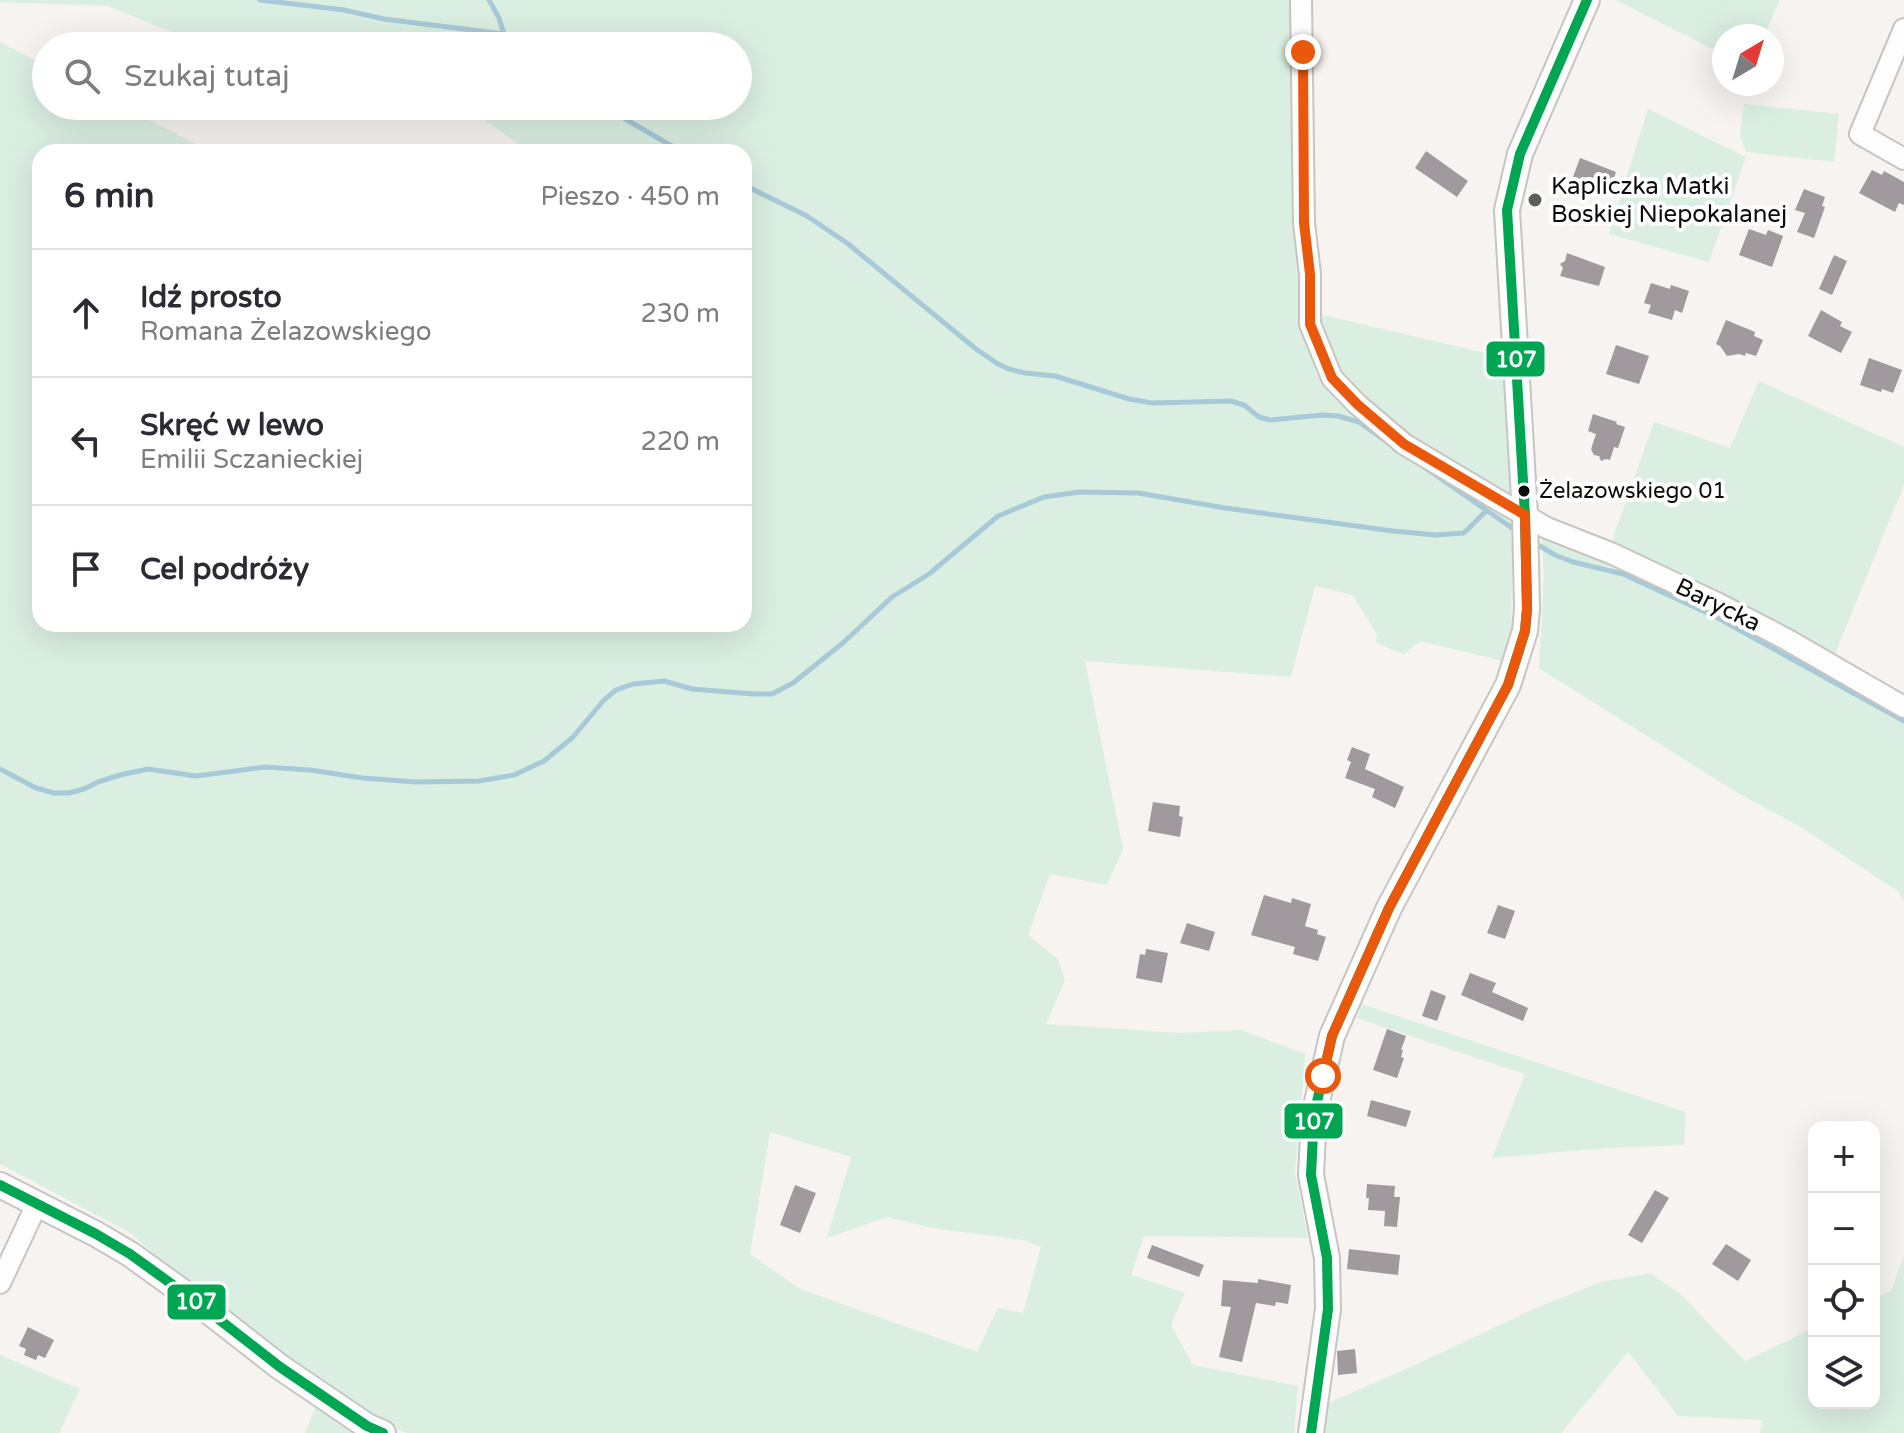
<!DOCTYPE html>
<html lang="pl">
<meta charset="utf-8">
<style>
:root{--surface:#fff;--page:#f7f7f7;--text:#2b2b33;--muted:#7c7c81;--line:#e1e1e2}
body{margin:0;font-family:"Varela Round",sans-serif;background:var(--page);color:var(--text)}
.controls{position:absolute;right:24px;bottom:24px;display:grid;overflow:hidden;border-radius:16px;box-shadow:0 8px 32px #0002}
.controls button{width:72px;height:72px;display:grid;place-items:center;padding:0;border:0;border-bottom:2px solid var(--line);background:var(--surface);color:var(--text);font:40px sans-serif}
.compass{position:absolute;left:1712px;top:24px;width:72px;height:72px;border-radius:50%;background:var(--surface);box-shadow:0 8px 32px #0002;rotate:38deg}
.stop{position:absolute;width:24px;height:24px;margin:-18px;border:6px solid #ea580c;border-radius:50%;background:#fff}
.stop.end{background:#ea580c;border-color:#fff;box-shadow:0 2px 8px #0008}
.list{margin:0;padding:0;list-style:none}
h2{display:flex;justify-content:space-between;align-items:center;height:104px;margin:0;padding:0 32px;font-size:34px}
h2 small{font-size:26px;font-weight:400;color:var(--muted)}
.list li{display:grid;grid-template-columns:52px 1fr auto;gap:24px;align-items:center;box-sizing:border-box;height:128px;padding:0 32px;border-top:2px solid var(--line)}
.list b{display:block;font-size:30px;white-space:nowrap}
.list p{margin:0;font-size:26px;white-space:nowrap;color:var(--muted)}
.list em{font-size:26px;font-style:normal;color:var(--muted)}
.icon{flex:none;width:44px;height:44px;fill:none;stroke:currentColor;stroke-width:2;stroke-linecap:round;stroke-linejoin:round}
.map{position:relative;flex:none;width:1904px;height:1433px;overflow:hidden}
.search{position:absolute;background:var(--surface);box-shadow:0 8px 32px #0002;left:32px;top:32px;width:720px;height:88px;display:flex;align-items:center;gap:20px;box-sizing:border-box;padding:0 28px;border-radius:44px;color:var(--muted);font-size:30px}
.panel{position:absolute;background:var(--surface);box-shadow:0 8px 32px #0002;left:32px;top:144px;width:720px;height:488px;border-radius:24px}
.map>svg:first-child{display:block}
.green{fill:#daefe1;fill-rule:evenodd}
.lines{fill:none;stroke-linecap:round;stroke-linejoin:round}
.stream{stroke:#a7c9d8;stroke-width:5}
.building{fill:#a0999e}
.minor-casing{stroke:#c7c5c2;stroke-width:24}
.tertiary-casing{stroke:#c7c5c2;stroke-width:28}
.minor{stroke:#fefdfd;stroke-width:20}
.tertiary{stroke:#fefdfd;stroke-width:24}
.bus-1-casing{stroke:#fff;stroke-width:16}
.bus-1{stroke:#00a651;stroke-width:10}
.route{stroke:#ea580c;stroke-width:10}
.poi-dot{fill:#5f5d5a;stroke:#fff;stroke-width:3}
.bus-dot{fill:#0e0c0a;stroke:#fff;stroke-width:3}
.labels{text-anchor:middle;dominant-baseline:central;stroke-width:8;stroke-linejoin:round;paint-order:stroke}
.bus-label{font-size:22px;fill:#0e0c0a;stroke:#fff;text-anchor:start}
.poi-label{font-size:24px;fill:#0e0c0a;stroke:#fff;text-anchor:start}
.street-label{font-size:24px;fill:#0e0c0a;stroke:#fff}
.line-badge{stroke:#fff;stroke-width:3}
.badge-label{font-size:22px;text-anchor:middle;font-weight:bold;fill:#fff}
</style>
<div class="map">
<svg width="1904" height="1433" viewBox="0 0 1904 1433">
<rect width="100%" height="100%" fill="#f6f3f0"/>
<path class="green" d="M0,0H1289L1302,324L1317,376L1362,417L1513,519L1511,645L1503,661L1420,641L1404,654L1376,643L1377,635L1353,595L1315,586L1291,677L1085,661L1123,849L1107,885L1050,874L1028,935L1058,959L1065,980L1046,1024L1179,1033L1241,1030L1305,1054L1295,1173L1308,1238L1144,1236L1131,1275L1185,1293L1171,1325L1193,1365L1298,1386L1294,1433H407L368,1419L231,1321L129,1232L0,1164V42L46,66V106H123L211,152H40V624H744V152H530L464,106H738V46H205L108,6L0,2ZM770,1132L851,1157L827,1238L887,1217L938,1229L1024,1240L1041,1247L1023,1313L998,1308L977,1352L800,1289L750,1254Z
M1616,0H1780L1764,36H1724V55Z
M1744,104L1839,114L1834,162L1746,152L1740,136Z
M1648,109L1746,157L1709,262L1609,234Z
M1319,314L1502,357L1511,502L1398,435L1353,394L1329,357Z
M1759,381L1904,447V485L1835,654L1677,572L1611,543L1654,422L1730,448Z
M1541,534L1666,590L1790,651L1904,717V902L1899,892L1801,827L1736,792L1539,668L1544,575Z
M1362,1004L1686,1112L1684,1145L1607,1148L1492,1158L1525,1074L1357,1018Z
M1904,1256V1433H1760L1762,1420L1678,1416L1628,1352L1561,1433H1323L1326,1404L1415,1365L1536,1308L1601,1282L1650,1273L1679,1293L1745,1361L1814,1328V1403H1874V1299L1891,1291Z
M0,1355L80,1389L59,1433H0Z
M318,1402L368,1433H305Z"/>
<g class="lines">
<path class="stream" d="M260,0L344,10L384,19L504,34
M489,0L499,18L504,34L521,46
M603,106L682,152
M744,185L807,216L847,243L976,349L998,364L1009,369L1025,373L1055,376L1129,399L1152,403L1231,401L1244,405L1259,417L1270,420L1322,415L1338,416L1359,422L1390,444
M1424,467L1518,532
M1533,542L1555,555L1573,562L1623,574L1716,617L1904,721
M0,769L36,788L54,793H69L84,789L98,782L120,775L148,769L196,776L265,767L310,770L363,778L416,782L479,781L514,775L544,761L573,737L604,700L616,690L633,684L664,681L692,689L754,694H772L793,683L844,642L892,597L929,574L998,516L1044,497L1080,492L1138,493L1225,508L1393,531L1436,535L1464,533L1486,511"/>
</g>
<path class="building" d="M1426,151L1468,181L1457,197L1415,168Z
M1580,158L1616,172L1610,189L1573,177Z
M1872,170L1882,175L1884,171L1904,182V205L1899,203L1895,212L1859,193Z
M1804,189L1825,197L1822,206L1825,207L1814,238L1797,232L1805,213L1795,210Z
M1749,229L1766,235L1768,230L1783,236L1772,267L1739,255Z
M1567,253L1605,267L1599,286L1560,276L1563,268L1560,264L1565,261Z
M1834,255L1847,261L1832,295L1819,289Z
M1651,283L1670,289L1671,285L1689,291L1682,313L1675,310L1672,320L1648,313L1651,305L1644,303Z
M1821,310L1842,322L1840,326L1852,332L1841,353L1808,336Z
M1726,320L1755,332L1754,336L1763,340L1756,356L1746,353L1745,356L1739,354L1727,356L1720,346L1716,344Z
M1616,345L1649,356L1639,384L1606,374Z
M1869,358L1902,370L1893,393L1882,389L1881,392L1860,385Z
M1593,414L1617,422L1616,424L1625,427L1618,448L1614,447L1610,460L1606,459L1601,461L1599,456L1594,455L1591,449L1596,434L1588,431Z
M1352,747L1370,754L1365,769L1404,787L1395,808L1372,797L1375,789L1345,778L1351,762L1347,760Z
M1153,802L1180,806L1179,816L1183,817L1180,837L1148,831Z
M1264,895L1291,903L1292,898L1311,904L1305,926L1318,930L1317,934L1326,937L1318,961L1293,954L1295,947L1251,935Z
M1498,905L1515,911L1505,939L1487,933Z
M1187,923L1215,932L1209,951L1180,943Z
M1146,949L1168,953L1162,983L1136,978L1140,954L1145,955Z
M1470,973L1496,983L1492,992L1528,1008L1523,1021L1461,995Z
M1431,990L1446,996L1437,1021L1422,1016Z
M1387,1029L1406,1036L1401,1050H1403L1401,1057L1404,1058L1397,1078L1373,1070Z
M1371,1100L1411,1111L1406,1127L1367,1116Z
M1367,1184L1395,1186L1394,1197H1400L1397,1227L1384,1226L1385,1211L1368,1210L1369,1198H1366Z
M795,1185L816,1193L800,1233L780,1225Z
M1655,1190L1669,1198L1642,1243L1628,1235Z
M1726,1244L1751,1260L1738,1281L1712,1264Z
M1152,1245L1204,1265L1199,1277L1147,1258Z
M1349,1249L1400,1255L1398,1275L1347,1269Z
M1258,1279L1291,1285L1288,1304L1276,1302L1275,1306L1256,1303L1242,1362L1219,1357L1231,1307L1221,1306L1223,1280L1258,1283Z
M28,1327L54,1340L45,1358L38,1355L36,1360L24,1355L26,1349L19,1346Z
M1355,1349L1357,1373L1338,1375L1337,1351Z"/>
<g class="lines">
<g class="minor-casing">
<path id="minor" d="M1301,0L1304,223L1310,274V324L1332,378L1357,404L1404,444L1498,500L1547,528L1613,554L1717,603L1786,639L1904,707
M1904,29L1860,134L1904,159
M0,1283L37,1204"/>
</g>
<g class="tertiary-casing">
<path id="tertiary" d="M0,1185L96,1234L130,1254L198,1303L280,1367L367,1426L383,1433
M1311,1433L1328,1309L1327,1258L1311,1175L1314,1115L1332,1036L1389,908L1508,685L1525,631L1527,609L1525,515L1507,210L1520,154L1587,0"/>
</g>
<use href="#minor" class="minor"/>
<use href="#tertiary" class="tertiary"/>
<g class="bus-1-casing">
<path id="bus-1" d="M0,1185L96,1234L130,1254L198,1303L280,1367L367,1426L383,1433
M1311,1433L1328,1309L1327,1258L1311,1175L1314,1115L1332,1036L1389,908L1508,685L1525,631L1527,609L1525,515L1507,210L1520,154L1587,0"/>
</g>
<use href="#bus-1" class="bus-1"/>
</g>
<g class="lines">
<path class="route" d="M1303,52L1304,223L1310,274V324L1332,378L1357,404L1404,444L1525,515L1527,609L1525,631L1508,685L1389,908L1332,1036L1323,1076"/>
</g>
<circle class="poi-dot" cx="1535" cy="200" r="8"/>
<circle class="bus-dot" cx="1524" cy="491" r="7"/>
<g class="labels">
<g class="bus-label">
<text x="1539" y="491">Żelazowskiego 01</text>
</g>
<g class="poi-label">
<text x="1551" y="186">Kapliczka Matki<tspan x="1551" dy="28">Boskiej Niepokalanej</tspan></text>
</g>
<g class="street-label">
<text transform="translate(1718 605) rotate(26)">Barycka</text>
</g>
</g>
<g class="line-badge">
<rect x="1485" y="340" width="61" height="38" rx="8" fill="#00a651"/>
<rect x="1283" y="1102" width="61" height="38" rx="8" fill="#00a651"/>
<rect x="166" y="1283" width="61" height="38" rx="8" fill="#00a651"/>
</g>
<g class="badge-label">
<text x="1516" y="367">107</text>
<text x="1314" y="1129">107</text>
<text x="196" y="1309">107</text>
</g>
</svg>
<div class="controls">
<button>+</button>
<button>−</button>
<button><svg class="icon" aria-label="locate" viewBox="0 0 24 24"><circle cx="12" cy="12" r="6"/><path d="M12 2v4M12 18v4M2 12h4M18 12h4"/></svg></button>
<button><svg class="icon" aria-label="layers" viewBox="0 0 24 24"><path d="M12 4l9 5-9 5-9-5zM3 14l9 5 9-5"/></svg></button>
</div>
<svg class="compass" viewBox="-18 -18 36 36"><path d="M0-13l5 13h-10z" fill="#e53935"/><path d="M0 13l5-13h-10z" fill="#7c7c81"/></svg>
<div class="stop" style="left:1323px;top:1076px"></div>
<div class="stop end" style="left:1303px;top:52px"></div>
<div class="search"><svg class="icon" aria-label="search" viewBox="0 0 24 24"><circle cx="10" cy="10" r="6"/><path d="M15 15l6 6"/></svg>Szukaj tutaj</div>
<section class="panel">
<h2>6 min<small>Pieszo · 450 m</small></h2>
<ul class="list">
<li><svg class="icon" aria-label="ahead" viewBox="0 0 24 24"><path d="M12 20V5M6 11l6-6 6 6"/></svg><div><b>Idź prosto</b><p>Romana Żelazowskiego</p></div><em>230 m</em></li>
<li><svg class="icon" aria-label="left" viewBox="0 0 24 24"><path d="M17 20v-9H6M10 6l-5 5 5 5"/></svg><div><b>Skręć w lewo</b><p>Emilii Sczanieckiej</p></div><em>220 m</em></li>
<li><svg class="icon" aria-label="arrive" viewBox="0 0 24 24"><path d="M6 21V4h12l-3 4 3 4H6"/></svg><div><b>Cel podróży</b></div></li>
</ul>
</section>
</div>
